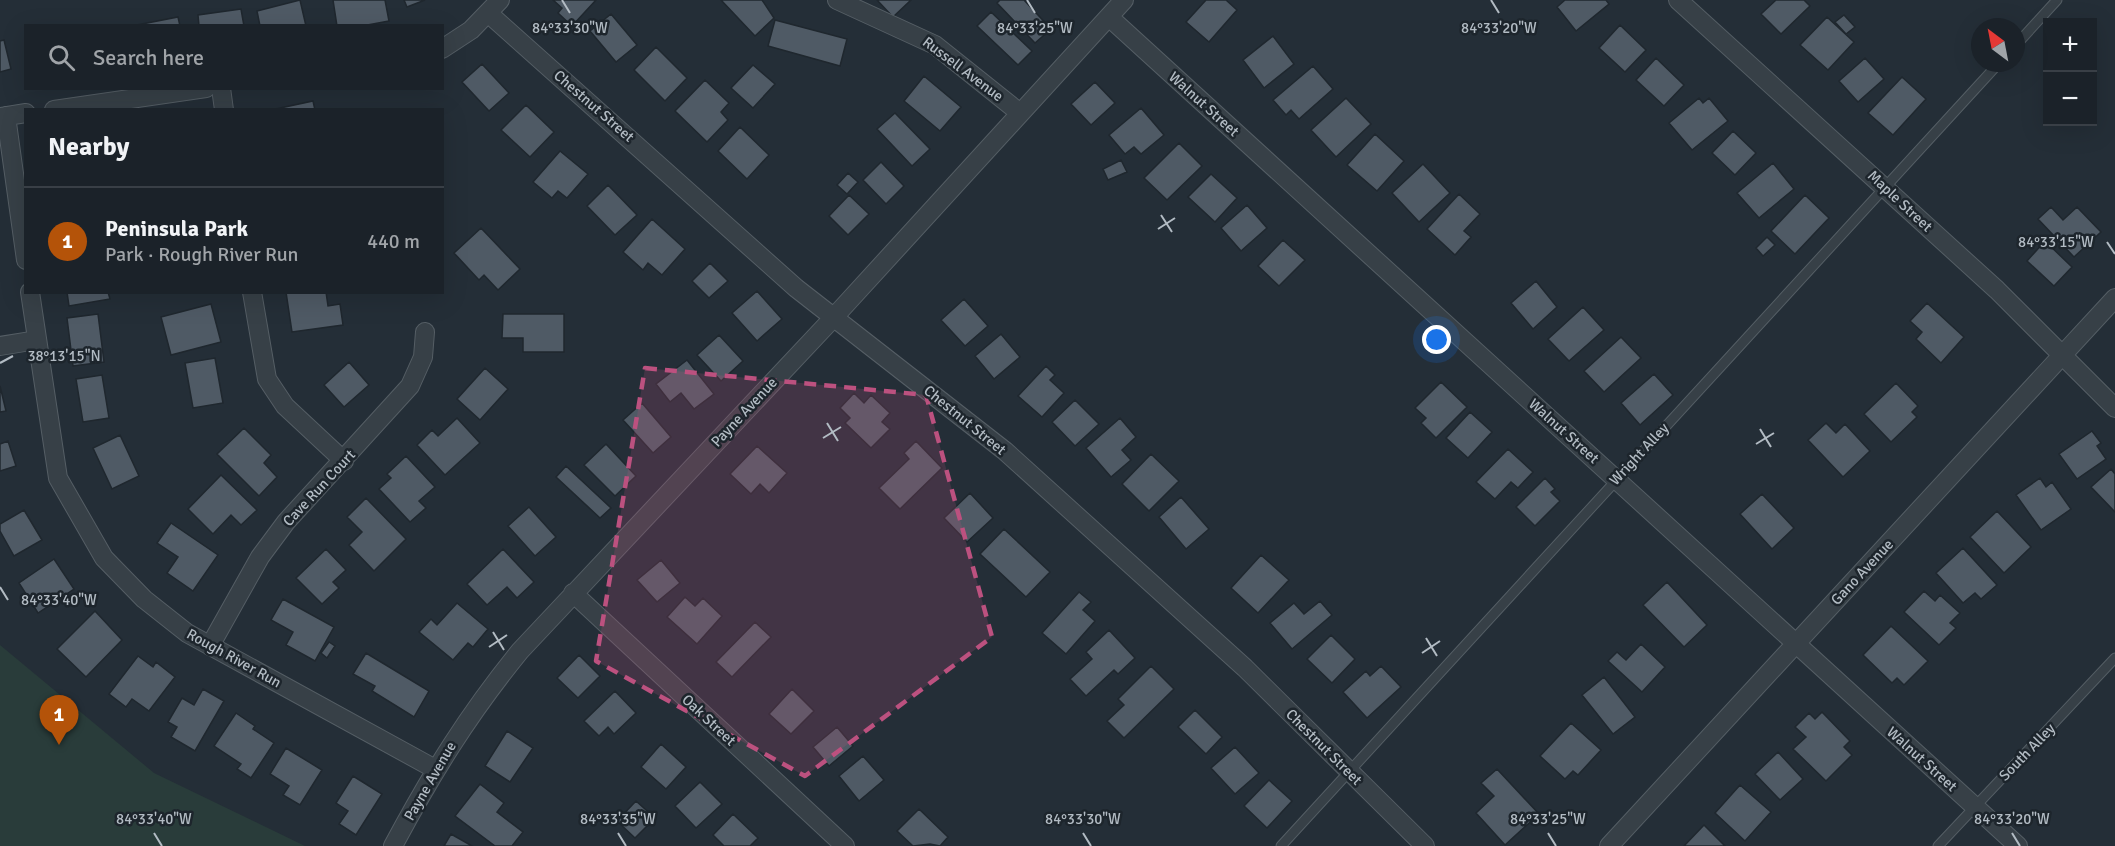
<!DOCTYPE html>
<meta charset="utf-8">
<style>
:root{--surface:#1b2229;--page:#282f35;--text:#f1f3f6;--muted:#a0a4a8;--line:#393f46;--accent:#b45309}
body{margin:0;font-family:Signika,sans-serif;background:var(--page);color:var(--text)}
.controls{position:absolute;right:18px;top:18px;display:grid;overflow:hidden;border-radius:0px;box-shadow:0 6px 24px #0002}
.controls button{width:54px;height:54px;display:grid;place-items:center;padding:0;border:0;border-bottom:2px solid var(--line);background:var(--surface);color:var(--text);font:30px sans-serif}
.compass{position:absolute;left:1971px;top:18px;width:54px;height:54px;border-radius:50%;background:var(--surface);box-shadow:0 6px 24px #0002;rotate:328deg}
.you{position:absolute;left:1437px;top:340px;width:21px;height:21px;margin:-15px;border:4px solid #fff;border-radius:50%;background:#1a73e8;box-shadow:0 0 0 9px #1a73e833}
.badge{display:grid;place-items:center;width:39px;height:39px;border-radius:50%;background:var(--accent);color:#fff;font-size:20px;font-weight:700}
.pin{position:absolute;translate:-50% -50px;filter:drop-shadow(0 2px 3px #0008)}
.pin::after{content:'';position:absolute;top:32px;width:21px;height:18px;background:inherit;clip-path:polygon(0 0,100% 0,50% 100%)}
.list{margin:0;padding:0;list-style:none}
h2{display:flex;justify-content:space-between;align-items:center;height:78px;margin:0;padding:0 24px;font-size:26px}
h2 small{font-size:20px;font-weight:400;color:var(--muted)}
.list li{display:grid;grid-template-columns:39px 1fr auto;gap:18px;align-items:center;box-sizing:border-box;height:108px;padding:0 24px;border-top:2px solid var(--line)}
.list b{display:block;font-size:22px;white-space:nowrap}
.list p{margin:0;font-size:20px;white-space:nowrap;color:var(--muted)}
.list em{font-size:20px;font-style:normal;color:var(--muted)}
.icon{flex:none;width:33px;height:33px;fill:none;stroke:currentColor;stroke-width:2;stroke-linecap:round;stroke-linejoin:round}
.map{position:relative;flex:none;width:2115px;height:846px;overflow:hidden}
.search{position:absolute;background:var(--surface);box-shadow:0 6px 24px #0002;left:24px;top:24px;width:420px;height:66px;display:flex;align-items:center;gap:15px;box-sizing:border-box;padding:0 21px;border-radius:0px;color:var(--muted);font-size:22px}
.panel{position:absolute;background:var(--surface);box-shadow:0 6px 24px #0002;left:24px;top:108px;width:420px;height:186px;border-radius:0px}
.map>svg:first-child{display:block}
.green{fill:#293c3a}
.building{fill:#4f5a65;stroke:#1f272e;stroke-width:1.5}
.lines{fill:none;stroke-linecap:round;stroke-linejoin:round}
.service-casing{stroke:#555e65;stroke-width:11}
.minor-casing{stroke:#555e65;stroke-width:20}
.service{stroke:#374047;stroke-width:9}
.minor{stroke:#374047;stroke-width:18}
.marked{fill:#bc517f;fill-opacity:0.2;stroke:#bc517f;stroke-width:4.5;stroke-dasharray:12 8;stroke-linejoin:round}
.ticks{fill:none;stroke:#b2bbc3;stroke-width:2}
.labels{text-anchor:middle;dominant-baseline:central;stroke-width:5;stroke-linejoin:round;paint-order:stroke}
.street-label{font-size:15px;fill:#b2bbc3;stroke:#1d252c}
.ticks-label{font-size:15px;text-anchor:middle;fill:#b2bbc3;stroke:#1d252c;stroke-width:5;stroke-linejoin:round;paint-order:stroke}
</style>
<div class="map">
<svg width="2115" height="846" viewBox="0 0 2115 846">
<rect width="100%" height="100%" fill="#242e37"/>
<path class="green" d="M0,645L154,773L305,846H0Z"/>
<path class="building" d="M300,0L306,26H260L257,11Z
M333,0H385L389,21L362,26H337Z
M404,0H425L407,7Z
M553,0H596L572,26L558,13L562,8Z
M721,0H762L774,18L755,36Z
M877,0H911L893,17Z
M1000,0H1024L1051,29L1035,43L997,3Z
M1206,0H1226L1237,10L1209,42L1186,22Z
M1565,0H1606L1609,4L1576,31L1557,7Z
M1776,0H1804L1810,6L1781,34L1761,14Z
M241,9L244,26H199L198,15Z
M991,12L1032,51L1018,65L977,26Z
M611,14L637,45L616,62L590,31Z
M1844,15L1855,27L1846,34L1835,22Z
M178,17L180,26L137,25Z
M1827,17L1854,42L1828,70L1800,45Z
M775,20L847,39L840,66L768,46Z
M1620,25L1646,50L1625,72L1599,48Z
M1273,36L1294,64L1264,88L1243,60Z
M4,40L11,69L0,72V41Z
M656,47L687,78L665,101L634,70Z
M1656,58L1684,85L1664,106L1636,80Z
M1865,58L1884,79L1858,102L1839,81Z
M482,64L509,93L489,111L462,82Z
M753,65L775,84L753,108L731,88Z
M1313,66L1333,89L1299,119L1291,110L1286,115L1273,100Z
M924,76L961,107L940,131L904,101Z
M1902,77L1926,99L1893,135L1868,113Z
M705,80L729,103L721,112L728,120L707,142L675,111Z
M1095,82L1115,103L1091,125L1071,104Z
M1346,98L1371,124L1336,157L1311,130Z
M1699,98L1703,103L1709,98L1728,121L1692,150L1669,123Z
M313,101L315,110H271Z
M526,105L554,132L530,157L501,130Z
M1141,108L1164,135L1141,154L1134,147L1125,154L1109,135Z
M895,113L930,149L912,166L877,129Z
M740,127L769,155L747,179L718,151Z
M1733,131L1756,153L1735,175L1712,153Z
M1375,134L1404,161L1377,191L1347,165Z
M1179,143L1202,166L1167,200L1144,178Z
M560,151L588,174L567,198L558,191L552,198L533,182Z
M1121,160L1127,172L1108,180L1103,169Z
M881,162L904,186L886,204L863,180Z
M1773,163L1794,189L1759,218L1737,193Z
M1423,164L1450,193L1419,222L1392,193Z
M848,173L858,182L847,194L837,185Z
M1211,174L1237,198L1215,222L1188,197Z
M608,185L637,215L615,235L587,206Z
M1459,194L1480,214L1464,231L1471,237L1455,255L1427,229Z
M849,195L869,214L848,235L829,216Z
M1805,195L1829,218L1795,254L1771,231Z
M1247,205L1267,228L1241,251L1221,228Z
M2051,207L2063,220L2077,207L2101,232L2074,257L2038,219Z
M652,219L685,249L662,275L648,263L643,270L623,252Z
M481,228L520,269L498,290L484,275L479,280L454,253Z
M1767,237L1775,245L1763,256L1756,248Z
M1283,240L1305,260L1279,286L1258,266Z
M2045,241L2072,267L2054,286L2027,261Z
M710,263L728,281L709,298L692,281Z
M1536,281L1557,307L1533,329L1511,303Z
M757,291L782,319L757,341L732,313Z
M67,292H108L110,299L69,306Z
M286,292H326L328,306L340,304L343,325L292,332Z
M964,299L988,326L965,346L941,320Z
M1927,303L1964,337L1941,363L1916,339L1922,332L1910,321Z
M211,304L221,342L171,355L161,317Z
M1583,307L1604,330L1569,361L1548,339Z
M98,314L104,362L73,366L67,318Z
M503,314H564V352H523V338H502Z
M1001,334L1020,357L994,379L975,356Z
M719,335L743,361L721,381L697,355Z
M1621,337L1641,358L1604,392L1584,371Z
M215,358L223,403L193,408L185,363Z
M687,360L714,394L694,409L681,393L670,402L656,384Z
M349,362L369,385L344,407L324,385Z
M1046,366L1055,375L1050,380L1064,393L1042,417L1018,396Z
M485,368L508,389L480,420L457,399Z
M1654,374L1673,395L1640,425L1621,403Z
M102,375L109,418L83,422L76,379Z
M1441,382L1467,407L1436,438L1421,423L1426,418L1415,408Z
M1896,383L1918,406L1912,412L1917,417L1891,442L1864,414Z
M0,386L6,411L0,412Z
M854,393L864,403L871,395L890,413L882,422L890,429L871,448L845,423L850,418L840,408Z
M1075,400L1099,424L1075,446L1052,422Z
M642,403L671,437L653,453L623,420Z
M1470,412L1492,432L1468,458L1446,438Z
M457,418L480,443L445,475L417,445L432,430L438,436Z
M1120,418L1136,437L1122,450L1131,460L1111,477L1086,448Z
M1826,423L1836,433L1845,424L1870,451L1843,477L1808,440Z
M244,428L271,455L264,463L277,477L259,496L217,454Z
M2092,431L2101,443L2097,446L2106,459L2077,479L2059,454Z
M120,435L139,476L112,489L93,448Z
M8,441L16,466L0,471V444Z
M916,441L942,468L900,509L879,488L909,459L904,453Z
M606,444L636,476L615,496L584,465Z
M757,446L787,473L769,493L760,484L751,494L730,474Z
M1508,449L1533,472L1518,488L1511,482L1495,499L1476,482Z
M1151,454L1179,481L1149,511L1122,484Z
M406,456L435,487L419,501L426,508L410,522L379,489L391,478L387,474Z
M566,466L611,508L600,518L556,477Z
M2111,469L2115,474V512L2091,487Z
M221,475L257,510L241,525L231,515L213,534L188,509Z
M1545,478L1555,489L1551,492L1560,501L1535,526L1516,507Z
M2040,478L2046,487L2052,482L2071,509L2041,530L2016,495Z
M970,493L993,518L967,542L944,518Z
M1762,494L1794,528L1772,549L1740,514Z
M1181,497L1209,529L1186,549L1159,517Z
M366,498L406,539L374,571L349,545L362,532L347,517Z
M529,507L556,537L535,556L508,526Z
M24,510L42,540L14,556L0,531V524Z
M1997,511L2031,547L2004,573L1970,537Z
M171,523L218,555L193,591L167,573L178,557L157,543Z
M1004,529L1050,572L1026,597L980,554Z
M1963,548L1997,585L1981,599L1975,593L1963,603L1936,573Z
M326,549L346,570L333,582L339,588L322,604L296,578Z
M503,549L534,582L517,598L507,587L487,605L467,584Z
M1261,555L1289,580L1258,613L1231,588Z
M54,559L74,589L38,613L19,583Z
M661,560L680,583L657,602L637,580Z
M1667,582L1707,625L1684,647L1643,605Z
M1924,591L1935,601L1940,595L1960,613L1950,623L1956,628L1939,645L1904,612Z
M1079,592L1091,602L1083,610L1095,621L1066,654L1042,633Z
M685,597L695,606L703,598L722,616L697,644L667,617Z
M283,599L334,627L315,661L286,645L293,632L271,620Z
M1320,601L1332,615L1292,649L1270,623L1294,603L1304,614Z
M457,603L488,629L473,647L468,643L453,660L419,632L431,619L437,625Z
M95,611L122,640L86,677L57,649Z
M755,622L771,637L732,677L716,662Z
M1891,626L1928,661L1904,685L1897,678L1892,683L1863,655Z
M1109,630L1135,658L1118,674L1114,670L1086,696L1070,679L1092,659L1086,652Z
M1331,635L1355,659L1332,683L1307,659Z
M329,642L335,646L327,658L321,653Z
M1641,644L1665,667L1642,692L1608,661L1617,652L1626,660Z
M366,653L429,691L414,717L372,691L375,686L353,674Z
M579,655L600,676L578,698L557,678Z
M138,656L153,667L156,662L175,677L149,711L132,699L126,707L109,694Z
M1151,666L1174,689L1124,738L1107,721L1124,705L1118,699Z
M1381,666L1401,687L1367,718L1343,692L1366,671L1370,676Z
M1604,677L1635,717L1613,734L1582,695Z
M203,689L224,701L195,751L171,737L177,727L168,722L182,698L194,705Z
M792,689L814,711L791,734L769,714Z
M615,691L636,713L614,734L608,727L599,736L584,721Z
M1195,710L1222,737L1206,754L1178,727Z
M1822,712L1850,741L1844,747L1852,755L1826,781L1793,749L1806,737L1795,727L1809,713L1815,719Z
M236,713L255,726L253,729L274,743L251,778L237,769L241,764L214,746Z
M1571,723L1601,750L1578,775L1573,771L1565,779L1540,756Z
M837,727L853,746L829,766L813,747Z
M507,731L533,748L510,782L485,766Z
M661,744L686,767L666,789L641,767Z
M1235,747L1259,773L1235,794L1211,768Z
M286,748L322,770L300,805L283,795L289,786L270,774Z
M1778,752L1803,779L1780,800L1755,774Z
M863,756L884,780L859,801L839,776Z
M1497,769L1539,814L1505,845L1476,813L1494,796L1481,783Z
M353,776L382,794L356,835L339,824L348,811L336,803Z
M1269,780L1292,801L1267,828L1244,806Z
M700,782L722,804L696,828L675,806Z
M480,784L504,803L497,812L523,832L512,846H495L455,816Z
M1740,785L1771,812L1745,841L1715,813Z
M636,801L655,818L635,838L617,821Z
M919,809L948,837L940,846L930,844L913,846L897,831Z
M733,814L758,838L750,846H724L713,835Z
M1704,825L1725,846H1684Z
M451,834L472,846H444Z"/>
<g class="lines">
<g class="service-casing">
<path id="service" d="M2016,45L2057,0
M1281,846L1999,63
M1938,846L2115,658"/>
</g>
<g class="minor-casing">
<path id="minor" d="M837,0L935,45L1020,113
M1678,0L1997,290L2115,408
M488,13L796,288L1005,451L1245,668L1425,846
M1109,17L2018,846
M442,49L471,30L500,0
M221,88L224,110
M54,110L206,88
M6,116L26,260
M0,117L26,113
M30,292L58,478L104,558L144,599L187,633L435,769
M252,292L267,379L285,406L344,461
M0,346L37,340
M573,593L845,846
M210,646L260,557L286,522L410,386L423,357L425,332
M393,846C432,773 468,715 520,651L835,316L1124,0
M1609,846L2115,298"/>
</g>
<use href="#service" class="service"/>
<use href="#minor" class="minor"/>
</g>
<path class="marked" d="M645,368L926,395L992,637L805,776L596,661Z"/>
<path class="ticks" d="M562,0L570,13M1027,0L1035,13M1491,0L1499,13M1161,215L1172,232M1158,229L1175,218M2107,242L2115,254M0,363L13,356M827,423L838,441M1760,429L1771,447M823,438L841,427M1756,444L1774,433M0,587L8,600M493,632L504,650M1426,638L1437,656M489,647L507,635M1422,653L1440,641M154,833L162,846M618,833L626,846M1083,833L1091,846M1548,833L1556,846M2012,833L2020,846"/>
<g class="labels">
<g class="street-label">
<text transform="translate(963 69) rotate(37)">Russell Avenue</text>
<text transform="translate(1204 104) rotate(42)">Walnut Street</text>
<text transform="translate(594 106) rotate(41)">Chestnut Street</text>
<text transform="translate(1900 201) rotate(43)">Maple Street</text>
<text transform="translate(744 412) rotate(-47)">Payne Avenue</text>
<text transform="translate(965 420) rotate(39)">Chestnut Street</text>
<text transform="translate(1564 431) rotate(42)">Walnut Street</text>
<text transform="translate(1639 454) rotate(-47)">Wright Alley</text>
<text transform="translate(319 488) rotate(-47)">Cave Run Court</text>
<text transform="translate(1862 572) rotate(-47)">Gano Avenue</text>
<text transform="translate(234 658) rotate(29)">Rough River Run</text>
<text transform="translate(709 720) rotate(43)">Oak Street</text>
<text transform="translate(1324 747) rotate(45)">Chestnut Street</text>
<text transform="translate(2027 752) rotate(-46)">South Alley</text>
<text transform="translate(1922 759) rotate(42)">Walnut Street</text>
<text transform="translate(430 781) rotate(-60)">Payne Avenue</text>
</g>
</g>
<g class="ticks-label">
<text x="570" y="33">84°33'30"W</text>
<text x="1035" y="33">84°33'25"W</text>
<text x="1499" y="33">84°33'20"W</text>
<text x="2056" y="247">84°33'15"W</text>
<text x="64" y="361">38°13'15"N</text>
<text x="59" y="605">84°33'40"W</text>
<text x="154" y="824">84°33'40"W</text>
<text x="618" y="824">84°33'35"W</text>
<text x="1083" y="824">84°33'30"W</text>
<text x="1548" y="824">84°33'25"W</text>
<text x="2012" y="824">84°33'20"W</text>
</g>
</svg>
<div class="controls">
<button>+</button>
<button>−</button>
</div>
<svg class="compass" viewBox="-18 -18 36 36"><path d="M0-13l5 13h-10z" fill="#e53935"/><path d="M0 13l5-13h-10z" fill="#a0a4a8"/></svg>
<div class="you"></div>
<div class="pin badge" style="left:59px;top:745px">1</div>
<div class="search"><svg class="icon" aria-label="search" viewBox="0 0 24 24"><circle cx="10" cy="10" r="6"/><path d="M15 15l6 6"/></svg>Search here</div>
<section class="panel">
<h2>Nearby<small></small></h2>
<ul class="list">
<li><span class="badge">1</span><div><b>Peninsula Park</b><p>Park · Rough River Run</p></div><em>440 m</em></li>
</ul>
</section>
</div>
